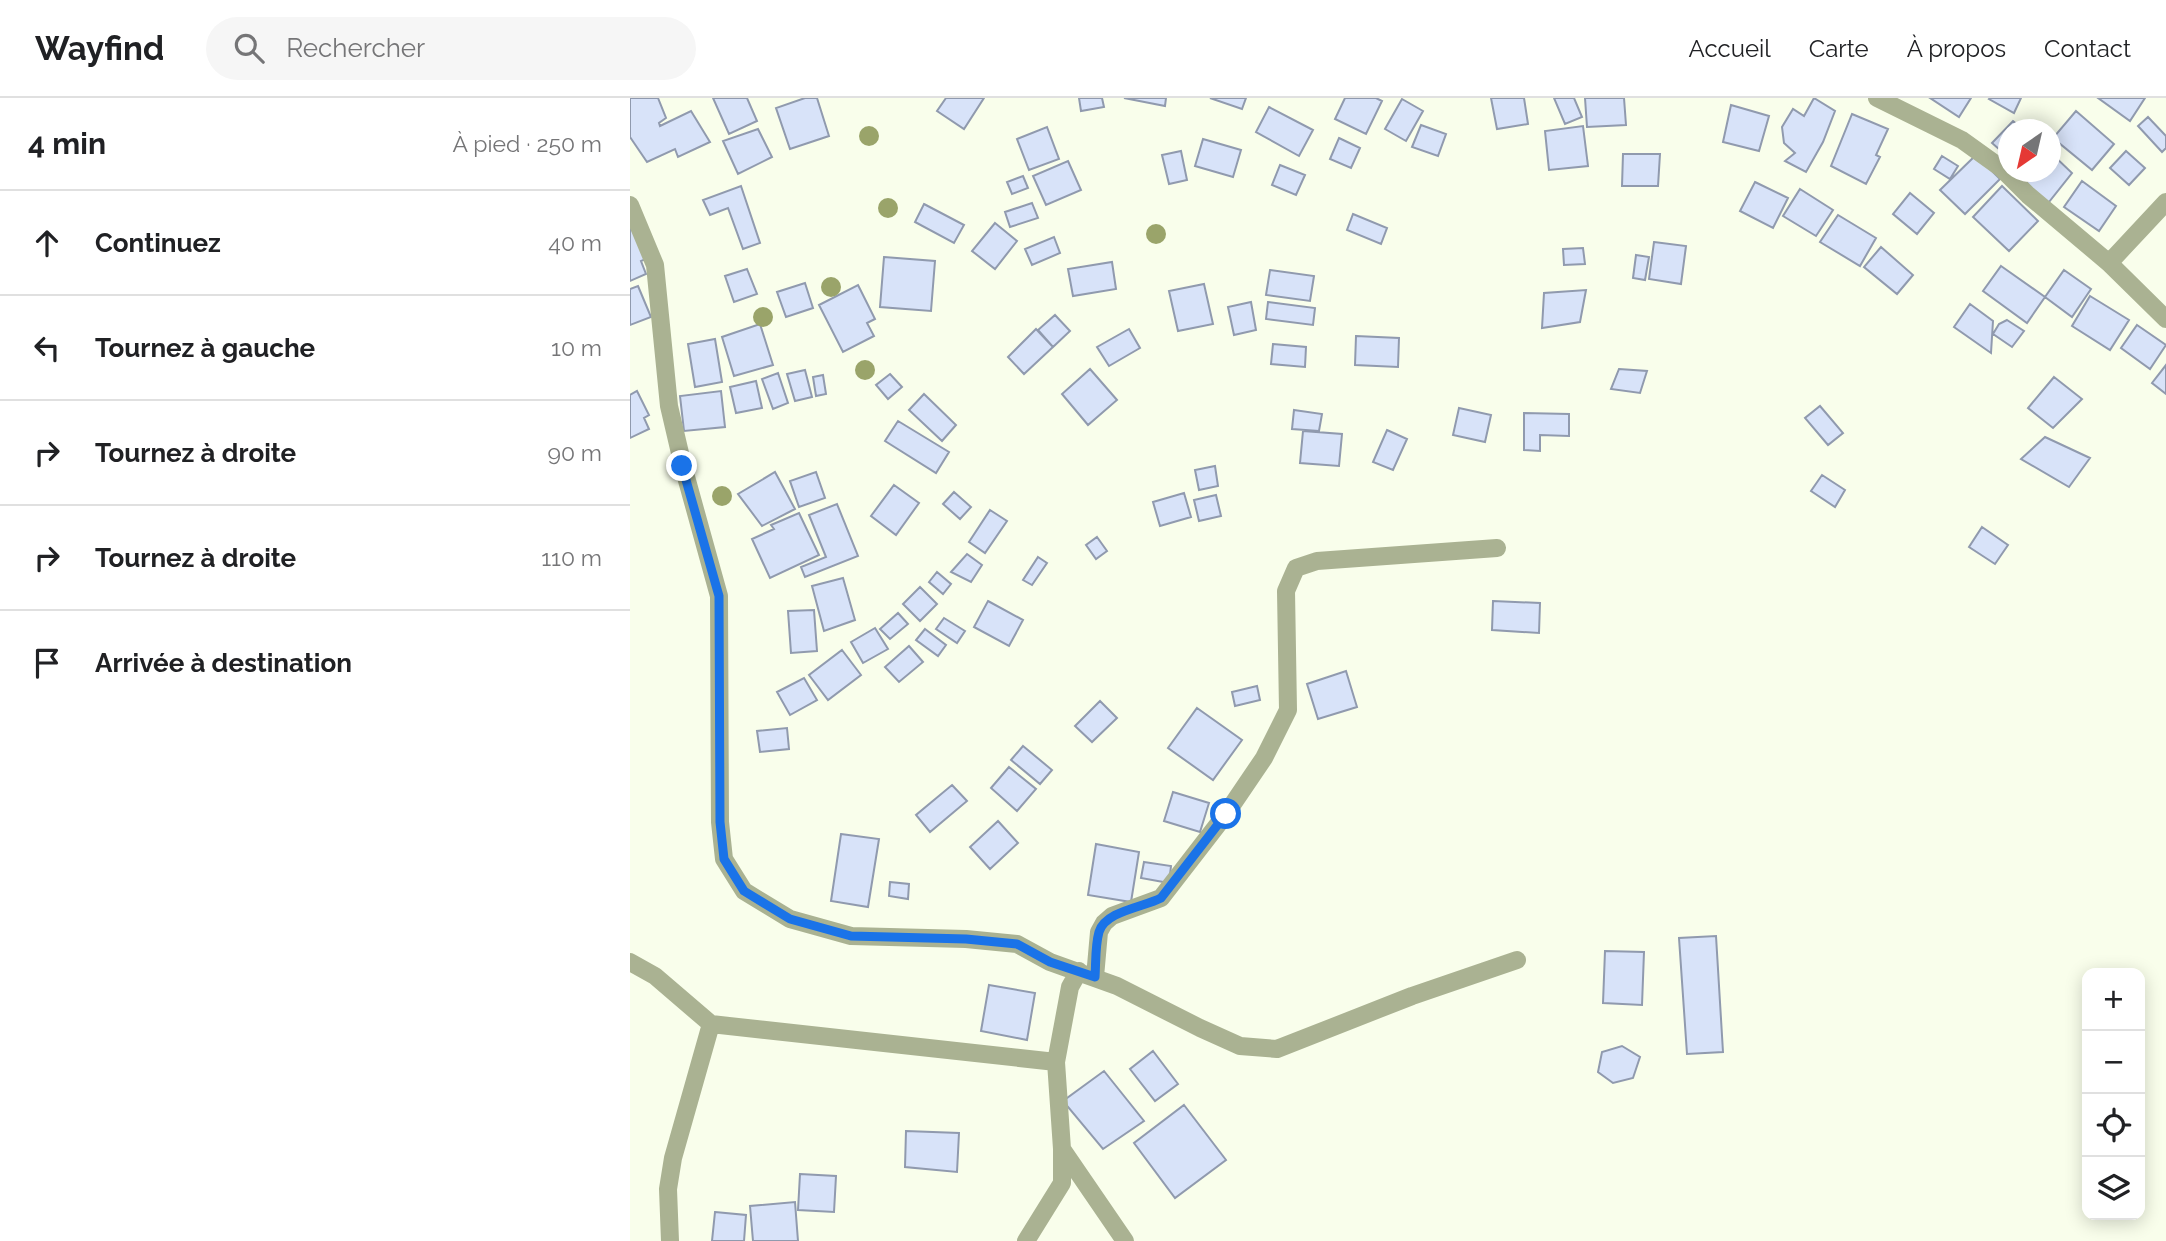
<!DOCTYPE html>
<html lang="fr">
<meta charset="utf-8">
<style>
:root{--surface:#fff;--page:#f6f6f6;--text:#202124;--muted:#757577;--line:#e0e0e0}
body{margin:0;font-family:Raleway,sans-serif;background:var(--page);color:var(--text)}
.controls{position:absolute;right:21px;bottom:21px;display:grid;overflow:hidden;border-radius:14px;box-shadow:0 4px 18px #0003}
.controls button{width:63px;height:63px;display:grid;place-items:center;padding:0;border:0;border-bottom:2px solid var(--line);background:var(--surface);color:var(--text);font:35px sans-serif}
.compass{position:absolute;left:1368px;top:21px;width:63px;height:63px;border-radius:50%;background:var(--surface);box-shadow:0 4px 18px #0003;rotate:214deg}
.stop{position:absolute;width:21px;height:21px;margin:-16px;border:5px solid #1a73e8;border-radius:50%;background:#fff}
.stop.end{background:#1a73e8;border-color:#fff;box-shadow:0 2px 7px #0008}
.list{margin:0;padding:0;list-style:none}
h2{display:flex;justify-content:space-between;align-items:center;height:91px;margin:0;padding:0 28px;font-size:30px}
h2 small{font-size:23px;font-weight:400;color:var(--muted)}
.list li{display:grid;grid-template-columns:46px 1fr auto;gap:21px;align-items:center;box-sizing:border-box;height:105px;padding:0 28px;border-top:2px solid var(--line)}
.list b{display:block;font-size:26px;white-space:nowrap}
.list em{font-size:23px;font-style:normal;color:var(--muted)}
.icon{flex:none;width:38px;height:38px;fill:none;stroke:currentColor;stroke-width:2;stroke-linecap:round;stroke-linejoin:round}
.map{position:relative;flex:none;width:1536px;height:1143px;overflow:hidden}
header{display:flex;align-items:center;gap:42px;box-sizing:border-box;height:98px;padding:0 35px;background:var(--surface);border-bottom:2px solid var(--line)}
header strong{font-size:33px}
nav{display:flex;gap:38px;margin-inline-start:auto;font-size:24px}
.search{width:490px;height:63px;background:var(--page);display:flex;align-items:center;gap:18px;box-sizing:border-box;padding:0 24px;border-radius:38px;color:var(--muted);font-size:26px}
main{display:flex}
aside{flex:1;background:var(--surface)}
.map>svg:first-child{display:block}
.building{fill:#d8e3f9;stroke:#909aae;stroke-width:2}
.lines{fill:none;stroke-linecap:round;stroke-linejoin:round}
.minor{stroke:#aab292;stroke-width:18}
.tree{fill:#9aa46a}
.route{stroke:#1a73e8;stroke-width:9}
</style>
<header>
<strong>Wayfind</strong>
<div class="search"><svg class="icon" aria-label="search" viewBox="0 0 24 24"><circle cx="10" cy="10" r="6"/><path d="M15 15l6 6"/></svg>Rechercher</div>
<nav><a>Accueil</a><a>Carte</a><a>À propos</a><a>Contact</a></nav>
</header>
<main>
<aside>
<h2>4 min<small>À pied · 250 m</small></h2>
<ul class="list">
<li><svg class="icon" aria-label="ahead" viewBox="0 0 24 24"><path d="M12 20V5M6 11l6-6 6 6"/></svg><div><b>Continuez</b></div><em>40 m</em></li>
<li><svg class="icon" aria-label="left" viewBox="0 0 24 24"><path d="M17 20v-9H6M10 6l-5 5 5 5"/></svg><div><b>Tournez à gauche</b></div><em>10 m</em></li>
<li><svg class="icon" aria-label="right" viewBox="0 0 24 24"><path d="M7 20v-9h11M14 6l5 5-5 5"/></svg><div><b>Tournez à droite</b></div><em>90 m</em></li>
<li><svg class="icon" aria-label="right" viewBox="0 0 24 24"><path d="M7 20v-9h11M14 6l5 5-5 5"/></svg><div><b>Tournez à droite</b></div><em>110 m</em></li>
<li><svg class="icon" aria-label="arrive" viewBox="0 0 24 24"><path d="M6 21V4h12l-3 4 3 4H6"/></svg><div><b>Arrivée à destination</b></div></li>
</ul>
</aside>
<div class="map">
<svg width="1536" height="1143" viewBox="0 0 1536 1143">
<rect width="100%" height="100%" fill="#f9feeb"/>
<path class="building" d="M0,0H28L36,20L29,25L30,28L61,13L80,44L48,59L45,51L17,64L0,39Z
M83,0H117L127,23L99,36Z
M175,0H187L199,38L160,51L146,10Z
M316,0H354L334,31L307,13Z
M449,0H472L474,9L451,13Z
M494,0H536L535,8Z
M580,0H616L612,11Z
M715,0H746L752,3L736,36L705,21Z
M861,0H894L898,26L867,31Z
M924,0H944L952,19L935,26Z
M955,0H994L996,27L957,29Z
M1184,0L1205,13L1193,44L1176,74L1155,63L1165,55L1154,45L1152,29L1163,11L1174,18Z
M1300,0H1341L1329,19Z
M1360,0H1391L1384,15L1359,1Z
M1468,0H1515L1500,23Z
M772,1L793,13L776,43L755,31Z
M1101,7L1139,18L1129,53L1093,44Z
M639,9L683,32L669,58L626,34Z
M1446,13L1484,46L1462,72L1423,40Z
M1222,16L1258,31L1246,57L1250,59L1236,86L1201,68Z
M1518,19L1536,38V50L1532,54L1508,28Z
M1383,23L1394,32H1378V59L1362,45Z
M791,27L816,36L808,58L782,49Z
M953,28L958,68L919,72L915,33Z
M417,29L429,61L399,72L387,41Z
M128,31L142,59L108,76L93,43Z
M709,40L730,50L721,70L700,61Z
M573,41L611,52L603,79L565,68Z
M551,53L557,82L539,86L532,57Z
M1496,53L1515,70L1499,87L1480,70Z
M1421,55L1442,75L1415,109L1394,87L1406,74H1420Z
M993,56H1030L1028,88H992Z
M1346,57L1370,81L1335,116L1310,92Z
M1312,58L1328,68L1320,81L1304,71Z
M438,63L451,92L416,107L403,78Z
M650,67L675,77L666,97L642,87Z
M393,78L398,90L382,96L377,84Z
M1452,83L1486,108L1469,133L1434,109Z
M1125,84L1158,100L1143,130L1110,113Z
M111,88L130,145L113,151L98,110L80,117L73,102Z
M1372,88L1408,123L1379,153L1343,119Z
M1170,91L1203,112L1186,138L1153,118Z
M1280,95L1304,115L1287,136L1263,116Z
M402,105L408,120L380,129L375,114Z
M294,106L334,127L324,145L285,124Z
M723,116L757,130L751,146L717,132Z
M1208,117L1246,140L1230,168L1190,144Z
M365,125L387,143L365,171L342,153Z
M0,127L16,161L11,163L16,176L0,183Z
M424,139L430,155L402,167L395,151Z
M1024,144L1056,148L1051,186L1019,181Z
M1251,149L1283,177L1267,196L1234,169Z
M953,150L955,166L934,167L933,151Z
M1006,157L1019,159L1015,182L1003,180Z
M254,159L305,163L301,213L250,209Z
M482,164L486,191L443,198L438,171Z
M1371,168L1415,199L1397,225L1353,193Z
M117,171L127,196L104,204L95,178Z
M640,172L684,178L680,203L636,197Z
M1434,172L1461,191L1442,219L1415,199Z
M175,185L183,210L156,219L147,194Z
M574,186L583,226L548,233L539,193Z
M228,187L245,221L237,225L244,238L213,254L189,207Z
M8,188L21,219L0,227V191Z
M956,192L950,224L912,230L914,195Z
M1460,198L1499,222L1480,252L1442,228Z
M621,204L626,232L604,237L598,209Z
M638,204L685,210L683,227L636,221Z
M1340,206L1363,223L1361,255L1324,229Z
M425,217L440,233L423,249L408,232Z
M1377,222L1394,233L1382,249L1363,236L1369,226Z
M130,226L143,267L104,278L92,239Z
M1507,227L1536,247L1520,271L1491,250Z
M406,231L423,249L394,276L378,259Z
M499,231L510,250L479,268L467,249Z
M726,238L769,240L768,269L725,267Z
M85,241L92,284L65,289L58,246Z
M643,246L676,249L675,269L641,266Z
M1536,267V296L1522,285Z
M460,271L487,302L458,327L432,296Z
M989,271L1017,273L1010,295L981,291Z
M175,272L182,299L165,303L157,276Z
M148,275L158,305L143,311L132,281Z
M260,276L272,289L258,301L246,287Z
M193,277L196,296L186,298L183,279Z
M1424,279L1452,301L1423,330L1398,310Z
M126,283L132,310L106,315L100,289Z
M7,293L19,317L14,320L19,331L0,340V297Z
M91,293L95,329L54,333L50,298Z
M294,296L326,327L312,343L279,312Z
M1190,308L1213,335L1198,347L1175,320Z
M829,310L861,317L855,344L823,337Z
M664,312L692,316L689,333L662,331Z
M894,315L939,316V338L910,337V353L894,352Z
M268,323L319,354L306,375L255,343Z
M757,332L777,341L763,372L743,364Z
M673,333L712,336L709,368L670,365Z
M1415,339L1460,360L1439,389L1391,361Z
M585,368L588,388L569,392L565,372Z
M145,374L165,411L132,428L108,396Z
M186,374L195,400L169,409L160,383Z
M1192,377L1215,392L1205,409L1181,393Z
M264,387L289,405L266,437L241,418Z
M324,394L341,409L330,421L313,406Z
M554,395L561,419L530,428L523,404Z
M586,397L591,418L569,423L564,402Z
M207,406L228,458L175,479L171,469L196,459L179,417Z
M360,412L377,423L355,455L339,444Z
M169,415L189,457L140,480L122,441L144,431L141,427Z
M1352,429L1378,447L1365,466L1339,449Z
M467,439L477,453L466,461L456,447Z
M337,456L352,467L341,484L321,474Z
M408,459L417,465L402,487L393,482Z
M307,474L321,486L313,496L299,484Z
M213,480L225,522L194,533L182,488Z
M290,489L307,506L290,523L273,506Z
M358,503L393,522L379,548L344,529Z
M863,503L910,505L909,535L862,532Z
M184,512L187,553L161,555L158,513Z
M268,515L278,526L260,541L250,531Z
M314,520L335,533L327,545L306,531Z
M245,530L258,551L233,565L221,544Z
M295,531L316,547L308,558L286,542Z
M279,548L293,564L269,584L255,569Z
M212,552L231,577L198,602L179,577Z
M716,573L727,609L688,621L677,586Z
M174,580L187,602L160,617L147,594Z
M627,588L630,602L605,608L602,594Z
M470,603L487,620L462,644L445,628Z
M567,610L612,642L583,682L538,650Z
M157,630L159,651L130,654L127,633Z
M393,648L422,672L410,686L381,662Z
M379,669L406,691L387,713L361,690Z
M322,687L337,703L300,734L286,717Z
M543,694L579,705L570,734L534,723Z
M368,723L388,745L360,771L340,749Z
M211,736L249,741L238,809L201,803Z
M466,746L509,754L501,804L458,797Z
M514,764L541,768L539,785L511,780Z
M260,784L279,786L278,801L259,798Z
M1086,838L1093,954L1057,956L1049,840Z
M975,853L1014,854L1012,907L973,905Z
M359,887L405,895L397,942L351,933Z
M992,948L1010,959L1003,980L983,985L968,974L972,954Z
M523,953L548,986L525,1003L500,971Z
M474,973L514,1023L473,1051L433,1003Z
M554,1007L596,1062L545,1100L504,1045Z
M276,1033L329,1035L327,1074L275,1069Z
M170,1076L206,1078L204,1114L168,1112Z
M165,1104L168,1143H123L120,1108Z
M85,1114L116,1117L114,1143H82Z"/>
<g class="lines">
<path class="minor" d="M1247,0L1332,42L1371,70L1398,97L1479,165L1536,221
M0,107L25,167L39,308L53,368L89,498L90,724L94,761L114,793L160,821L221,838L336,841L387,846L420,864L487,888L570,930L610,948L647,951L782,898L887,862
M1479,165L1536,104
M0,864L25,878L81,926L426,964L440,889L449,873
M465,879L469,834L474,825L482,818L531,800L596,716L634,660L658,612L656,493L666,470L687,463L867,450
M426,964L432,1051L495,1143
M40,1143L38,1091L43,1060L81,926
M396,1143L432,1085V1051"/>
</g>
<g class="tree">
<circle cx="239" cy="38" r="10"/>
<circle cx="258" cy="110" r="10"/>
<circle cx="526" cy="136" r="10"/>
<circle cx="201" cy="189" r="10"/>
<circle cx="133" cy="219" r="10"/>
<circle cx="235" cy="272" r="10"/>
<circle cx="92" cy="398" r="10"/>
</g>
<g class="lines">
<path class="route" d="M52,368L89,498L90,724L94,761L114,793L160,821L221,838L336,841L387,846L420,864L465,879C466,865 465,848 469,834C475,813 514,809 531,800L596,716"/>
</g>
</svg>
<div class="controls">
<button>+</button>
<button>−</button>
<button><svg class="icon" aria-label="locate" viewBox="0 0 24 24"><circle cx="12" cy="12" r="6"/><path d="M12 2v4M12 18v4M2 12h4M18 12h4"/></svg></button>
<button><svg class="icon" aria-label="layers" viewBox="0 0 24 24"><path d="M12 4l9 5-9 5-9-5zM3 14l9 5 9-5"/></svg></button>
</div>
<svg class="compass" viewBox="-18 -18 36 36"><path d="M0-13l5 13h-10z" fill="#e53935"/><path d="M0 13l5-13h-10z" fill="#757577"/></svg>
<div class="stop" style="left:596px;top:716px"></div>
<div class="stop end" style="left:52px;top:368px"></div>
</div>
</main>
